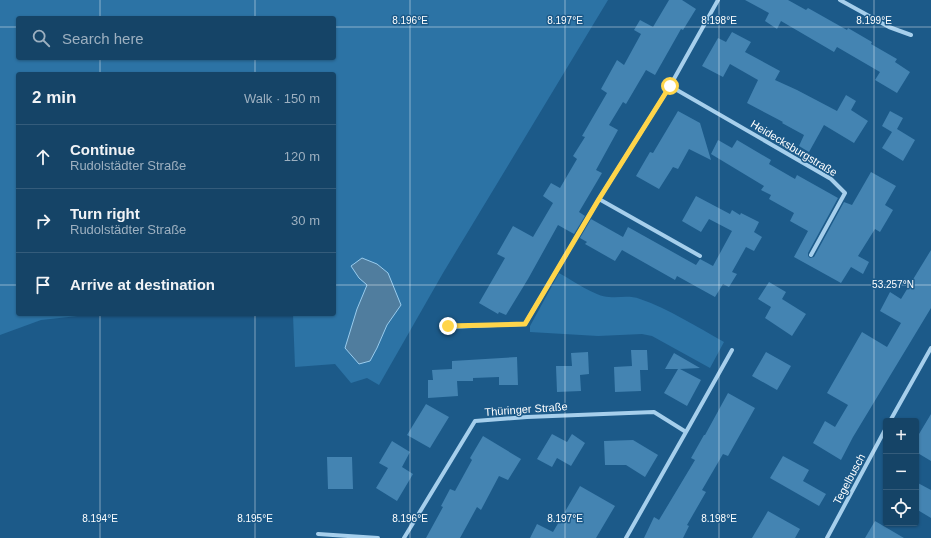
<!DOCTYPE html>
<meta charset="utf-8">
<style>
:root{--surface:#154467;--page:#224e70;--text:#f1f3f6;--muted:#9db0c0;--line:#345c7b}
body{margin:0;font-family:Helvetica,sans-serif;background:var(--page);color:var(--text)}
.controls{position:absolute;right:12px;bottom:12px;display:grid;overflow:hidden;border-radius:4px;box-shadow:0 1px 3px #0004}
.controls button{width:36px;height:36px;display:grid;place-items:center;padding:0;border:0;border-bottom:1px solid var(--line);background:var(--surface);color:var(--text);font:20px sans-serif}
.stop{position:absolute;width:12px;height:12px;margin:-9px;border:3px solid #ffd54a;border-radius:50%;background:#fff}
.stop.end{background:#ffd54a;border-color:#fff;box-shadow:0 1px 4px #0008}
.list{margin:0;padding:0;list-style:none}
h2{display:flex;justify-content:space-between;align-items:center;height:52px;margin:0;padding:0 16px;font-size:17px}
h2 small{font-size:13px;font-weight:400;color:var(--muted)}
.list li{display:grid;grid-template-columns:26px 1fr auto;gap:12px;align-items:center;box-sizing:border-box;height:64px;padding:0 16px;border-top:1px solid var(--line)}
.list b{display:block;font-size:15px;white-space:nowrap}
.list p{margin:0;font-size:13px;white-space:nowrap;color:var(--muted)}
.list em{font-size:13px;font-style:normal;color:var(--muted)}
.icon{flex:none;width:22px;height:22px;fill:none;stroke:currentColor;stroke-width:2;stroke-linecap:round;stroke-linejoin:round}
.map{position:relative;flex:none;width:931px;height:538px;overflow:hidden}
.search{position:absolute;background:var(--surface);box-shadow:0 1px 3px #0004;left:16px;top:16px;width:320px;height:44px;display:flex;align-items:center;gap:10px;box-sizing:border-box;padding:0 14px;border-radius:4px;color:var(--muted);font-size:15px}
.panel{position:absolute;background:var(--surface);box-shadow:0 1px 3px #0004;left:16px;top:72px;width:320px;height:244px;border-radius:4px}
.map>svg:first-child{display:block}
.green{fill:#2c73a5;fill-rule:evenodd}
.water{fill:#507d9e;stroke:#9ce}
.building{fill:#4484b2}
.lines{fill:none;stroke-linecap:round;stroke-linejoin:round}
.street{stroke:#a6cfec;stroke-width:4}
.route{stroke:#ffd54a;stroke-width:5}
.ticks{fill:none;stroke:#fff;stroke-width:1;stroke-opacity:0.45}
.labels{text-anchor:middle;dominant-baseline:central;stroke-width:3;stroke-linejoin:round;paint-order:stroke}
.street-label{font-size:11px;fill:#fff;stroke:#1c5a89}
.ticks-label{font-size:10px;text-anchor:middle;fill:#fff;stroke:#1c5a89;stroke-width:3;stroke-linejoin:round;paint-order:stroke}
</style>
<div class="map">
<svg width="931" height="538" viewBox="0 0 931 538">
<rect width="100%" height="100%" fill="#1c5a89"/>
<path class="green" d="M0,0H608L443,273L379,385L367,378L351,383L335,364L295,367L293,314H334V74H18V314H96L41,320L0,335ZM18,18H334V58H18Z
M559,273C572,280 596,297 609,297C620,298 629,295 640,299C669,309 697,327 724,342L710,368L652,336L642,334L598,336L530,332V326Z"/>
<path class="water" d="M362,258L377,264L388,273L401,305L387,325L377,348L370,361L359,364L345,348L357,309L367,285L359,278L351,266Z"/>
<path class="building" d="M669,0H682L696,9L683,30L681,29L655,75L646,70L626,104L623,102L609,125L618,130L596,170L602,173L579,212L585,216L574,234L558,225L528,279L506,315L499,312L498,314L479,303L505,258L497,254L513,226L533,237L553,203L543,196L551,183L560,188L577,159L573,156L585,137L582,136L607,93L601,89L617,60L624,65L641,34L634,30L640,20L653,27Z
M745,0H788L806,10L808,8L847,30L848,28L872,42L871,44L897,59L895,62L910,72L897,93L875,80L880,72L837,47L834,52L781,21L777,29L765,21L769,13Z
M732,32L751,42L745,52L780,71L775,80L797,90L837,111L846,95L856,101L851,110L868,121L854,143L824,125L809,152L799,146L804,135L782,123L783,122L747,103L758,80L730,64L723,77L702,66L718,38L726,42Z
M678,111L700,123L711,160L689,149L678,169L673,167L659,189L636,176L650,152L653,153Z
M890,111L903,118L897,129L915,140L903,161L882,148L892,132L882,126Z
M718,140L732,148L737,140L771,160L769,164L795,179L797,175L838,198L808,253V256L810,258L814,257L844,202L852,205L871,172L896,186L885,205L893,210L880,232L875,229L858,256L869,262L863,274L851,267L841,283L794,257L808,231L790,221L794,213L769,199L771,195L761,190L764,186L711,154Z
M696,196L730,214L732,210L740,215L741,213L759,222L754,232L762,237L754,251L746,247L732,272L737,274L729,287L723,284L715,297L677,276L675,280L622,250L615,261L585,244L587,242L580,238L591,219L623,237L628,227L696,265L700,259L713,266L732,231L709,219L701,232L682,221Z
M931,250V308L853,437L841,460L813,443L825,421L835,427L848,405L827,393L862,332L887,347L901,323L880,311L890,292L901,299Z
M769,282L786,292L782,299L806,314L792,336L765,318L771,307L758,299Z
M631,350H647L648,370H640L641,391L615,392L614,367L632,366Z
M588,352L589,374L580,375L581,391L557,392L556,366H572L571,353Z
M766,352L791,366L777,390L752,376Z
M674,353L700,368L680,369L701,380L687,406L664,393L678,369H665Z
M517,357L518,385H499V377L473,378V381H457L458,396L428,398V380H433L432,370L452,369V361Z
M728,393L755,408L728,456L723,454L702,490L706,492L687,525L689,526L683,538H644L654,517L659,520L695,460L691,458L704,435H705Z
M426,404L449,417L430,448L407,435Z
M931,414V461L916,452V439Z
M552,434L567,442L572,434L585,443L571,466L557,458L552,467L537,459Z
M483,436L521,459L508,480L499,476L481,510L477,507L460,538H426L443,507L441,506L450,489L455,491L472,460L470,458Z
M633,440L658,455L645,477L626,465H605L604,441Z
M392,441L410,452L402,467L413,474L397,501L376,488L388,468L379,463Z
M783,456L809,470L803,481L826,494L819,506L770,478Z
M327,457H352L353,489H328Z
M916,482L931,490V518L916,509Z
M580,486L615,506L596,538H530L537,524L553,532Z
M768,511L800,529L795,538H752Z
M875,521L904,538H865Z"/>
<g class="lines">
<path class="street" d="M840,0L889,27L911,35
M670,86L831,179L845,193L811,255
M599,199L700,256
M448,327L525,324L599,199L670,86L718,0
M890,421L931,348
M686,432L732,350
M318,534L378,538
M404,538L475,421L527,417L654,412L686,432L626,538
M827,538L886,428"/>
</g>
<g class="lines">
<path class="route" d="M448,326L525,324L599,199L670,86"/>
</g>
<path class="ticks" d="M100,0V18M255,0V18M410,0V538M565,0V538M719,0V538M874,0V538M0,27H18M334,27H931M100,58V74M255,58V74M0,285H18M334,285H931M100,314V538M255,314V538"/>
<g class="labels">
<g class="street-label">
<text transform="translate(794 148) rotate(31)">Heidecksburgstraße</text>
<text transform="translate(526 409) rotate(-4)">Thüringer Straße</text>
<text transform="translate(849 479) rotate(-62)">Tegelbusch</text>
</g>
</g>
<g class="ticks-label">
<text x="410" y="24">8.196°E</text>
<text x="565" y="24">8.197°E</text>
<text x="719" y="24">8.198°E</text>
<text x="874" y="24">8.199°E</text>
<text x="893" y="288">53.257°N</text>
<text x="100" y="522">8.194°E</text>
<text x="255" y="522">8.195°E</text>
<text x="410" y="522">8.196°E</text>
<text x="565" y="522">8.197°E</text>
<text x="719" y="522">8.198°E</text>
</g>
</svg>
<div class="controls">
<button>+</button>
<button>−</button>
<button><svg class="icon" aria-label="locate" viewBox="0 0 24 24"><circle cx="12" cy="12" r="6"/><path d="M12 2v4M12 18v4M2 12h4M18 12h4"/></svg></button>
</div>
<div class="stop" style="left:670px;top:86px"></div>
<div class="stop end" style="left:448px;top:326px"></div>
<div class="search"><svg class="icon" aria-label="search" viewBox="0 0 24 24"><circle cx="10" cy="10" r="6"/><path d="M15 15l6 6"/></svg>Search here</div>
<section class="panel">
<h2>2 min<small>Walk · 150 m</small></h2>
<ul class="list">
<li><svg class="icon" aria-label="ahead" viewBox="0 0 24 24"><path d="M12 20V5M6 11l6-6 6 6"/></svg><div><b>Continue</b><p>Rudolstädter Straße</p></div><em>120 m</em></li>
<li><svg class="icon" aria-label="right" viewBox="0 0 24 24"><path d="M7 20v-9h11M14 6l5 5-5 5"/></svg><div><b>Turn right</b><p>Rudolstädter Straße</p></div><em>30 m</em></li>
<li><svg class="icon" aria-label="arrive" viewBox="0 0 24 24"><path d="M6 21V4h12l-3 4 3 4H6"/></svg><div><b>Arrive at destination</b></div></li>
</ul>
</section>
</div>
